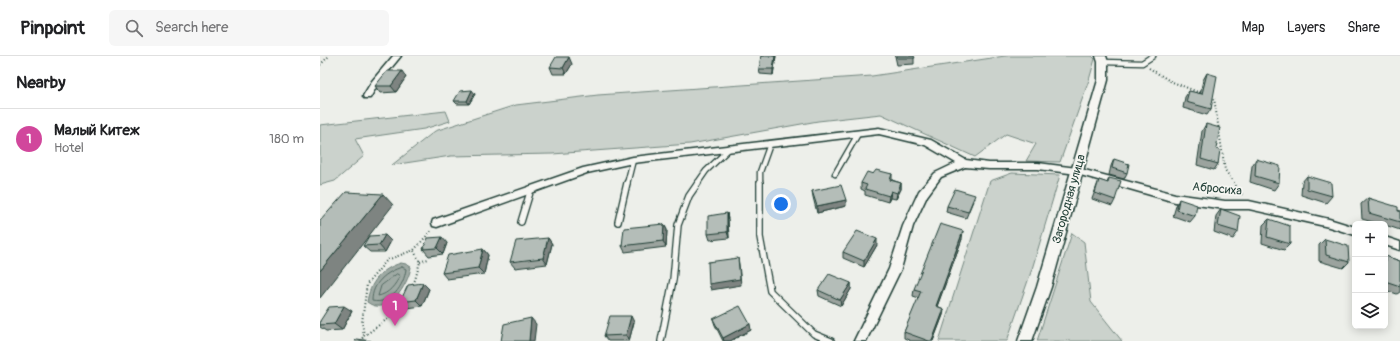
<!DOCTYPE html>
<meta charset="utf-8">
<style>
:root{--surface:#fff;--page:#f6f6f6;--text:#202124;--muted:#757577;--line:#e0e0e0;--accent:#d1495b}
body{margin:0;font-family:Pangolin,sans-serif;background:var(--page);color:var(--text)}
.controls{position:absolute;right:12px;bottom:12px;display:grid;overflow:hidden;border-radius:6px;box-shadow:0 2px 10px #0003}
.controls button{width:36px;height:36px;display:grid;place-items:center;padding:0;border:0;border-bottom:1px solid var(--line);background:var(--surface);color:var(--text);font:20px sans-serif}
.you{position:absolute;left:461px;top:148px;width:14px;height:14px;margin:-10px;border:3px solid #fff;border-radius:50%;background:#1a73e8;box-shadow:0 0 0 6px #1a73e833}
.badge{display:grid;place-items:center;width:26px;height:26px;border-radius:50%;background:var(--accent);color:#fff;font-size:13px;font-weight:700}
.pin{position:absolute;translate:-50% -33px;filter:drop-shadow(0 1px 2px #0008)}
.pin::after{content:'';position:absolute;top:21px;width:14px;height:12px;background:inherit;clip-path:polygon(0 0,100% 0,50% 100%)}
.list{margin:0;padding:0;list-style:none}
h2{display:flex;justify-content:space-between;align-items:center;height:52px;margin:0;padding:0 16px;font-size:17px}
h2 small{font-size:13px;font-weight:400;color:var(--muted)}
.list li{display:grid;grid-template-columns:26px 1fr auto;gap:12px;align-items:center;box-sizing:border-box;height:60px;padding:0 16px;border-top:1px solid var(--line)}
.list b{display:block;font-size:15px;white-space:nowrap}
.list p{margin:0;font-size:13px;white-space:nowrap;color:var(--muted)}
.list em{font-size:13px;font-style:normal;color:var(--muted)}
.icon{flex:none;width:22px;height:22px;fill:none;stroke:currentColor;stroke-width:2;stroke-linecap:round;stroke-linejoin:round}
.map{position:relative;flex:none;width:1080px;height:285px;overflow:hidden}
header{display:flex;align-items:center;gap:24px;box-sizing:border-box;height:56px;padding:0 20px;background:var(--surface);border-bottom:1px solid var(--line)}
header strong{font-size:19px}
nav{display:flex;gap:22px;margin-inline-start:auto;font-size:14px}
.search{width:280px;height:36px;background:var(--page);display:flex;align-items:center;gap:10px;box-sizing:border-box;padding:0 14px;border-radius:6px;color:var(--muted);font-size:15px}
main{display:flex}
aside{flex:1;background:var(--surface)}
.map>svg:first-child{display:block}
.green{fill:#cbd2cc;stroke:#758880}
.water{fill:#9faaa4;stroke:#6c7e77}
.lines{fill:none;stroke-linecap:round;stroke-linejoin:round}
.shore{stroke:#526961;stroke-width:1}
.service-far1-casing{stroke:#1f3d34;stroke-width:7}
.service-casing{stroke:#1f3d34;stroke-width:8}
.minor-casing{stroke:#1f3d34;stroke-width:3}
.tertiary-casing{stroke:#1f3d34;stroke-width:3}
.path{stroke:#1f3d34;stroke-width:2;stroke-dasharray:1 2.5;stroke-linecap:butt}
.service-far1{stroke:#f6f6f2;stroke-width:4.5}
.service{stroke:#f6f6f2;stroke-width:5.5}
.minor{fill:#f6f6f2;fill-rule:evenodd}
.tertiary{fill:#f6f6f2;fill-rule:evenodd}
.wall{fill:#9ba39e;stroke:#1f3d34}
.shaded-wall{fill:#7e8481;stroke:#1f3d34}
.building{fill:#b4bdb8;stroke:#1f3d34}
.labels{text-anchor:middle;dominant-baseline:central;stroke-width:3.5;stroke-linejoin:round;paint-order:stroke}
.street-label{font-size:12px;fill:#1f3d34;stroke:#f6f6f2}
</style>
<header>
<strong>Pinpoint</strong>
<div class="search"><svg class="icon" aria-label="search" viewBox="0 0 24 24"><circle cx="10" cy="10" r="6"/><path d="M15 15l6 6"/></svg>Search here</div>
<nav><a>Map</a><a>Layers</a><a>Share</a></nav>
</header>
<main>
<aside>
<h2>Nearby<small></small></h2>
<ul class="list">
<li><span class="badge" style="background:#d1479c">1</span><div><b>Малый Китеж</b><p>Hotel</p></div><em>180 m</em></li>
</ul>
</aside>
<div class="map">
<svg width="1080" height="285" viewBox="0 0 1080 285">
<rect width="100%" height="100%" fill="#edefea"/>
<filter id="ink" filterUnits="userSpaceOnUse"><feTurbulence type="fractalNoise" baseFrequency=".025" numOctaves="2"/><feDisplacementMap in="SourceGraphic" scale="8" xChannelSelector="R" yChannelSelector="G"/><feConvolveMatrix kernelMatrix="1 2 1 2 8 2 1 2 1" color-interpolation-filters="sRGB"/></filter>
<g filter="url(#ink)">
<path class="green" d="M685,0H772L775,3L769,24L740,106L706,105L716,88L686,78L655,101L561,58L498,65L370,88L232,98L131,100L72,109L115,75L196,49L278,39L552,20Z
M126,55L130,65L104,73L35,83L44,100L15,125L0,129V69Z
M692,117L740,119L712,213L687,285H619L670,125Z
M752,177L764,186L771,246L802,285H717Z"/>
<path class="water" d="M81,207L86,208L91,211C88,229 68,262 47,246C50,226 61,213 81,207Z"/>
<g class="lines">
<path class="shore" d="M82,211L86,213C84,230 71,249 52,245C52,227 66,216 82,211Z
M77,218L80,220C75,229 69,238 58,240L61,230Z"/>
<g class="service-far1-casing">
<path id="service-far1" d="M783,6L822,7L833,0
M515,118L538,78
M307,128L313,104
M377,128L386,115L410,92
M440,128V116L450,88"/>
</g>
<g class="service-casing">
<path id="service" d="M440,127V181L450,235L494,278L511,285
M201,166L211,133
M298,166L307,127
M341,285L353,224L358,169L369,140L378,127"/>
</g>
<g class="minor-casing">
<path id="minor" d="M73,0H81L58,28L50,42H44L43,40L52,25Z
M559,72L611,84L646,104L669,107H718L757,112L855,138L905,145H929L1009,163L1035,171V179L1009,171L929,153H905L855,146L757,118L718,113H669L645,111L621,121L607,140L593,170L581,213L546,285H534L569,213L583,170L599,135L615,117L636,107L605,89L559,78L313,107L267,117L117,171L113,170L112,167L113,164L263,112L313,101Z
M1065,181L1080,186V194L1065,189Z"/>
</g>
<g class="tertiary-casing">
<path id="tertiary" d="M776,0H786L788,6V24L731,231L712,285H698L717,231L778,24V6Z"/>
</g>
<path class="path" d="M0,9L9,0
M829,12L850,25L883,38
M891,41L894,42L905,114L923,140
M100,206L108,203
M91,231L95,224L100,206L94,195
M44,280L73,259L82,244
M40,285L44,280L42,266L47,228L67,204L94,194L111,175"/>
<use href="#service-far1" class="service-far1"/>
<use href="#service" class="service"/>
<use href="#minor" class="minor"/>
<use href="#tertiary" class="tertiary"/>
</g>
<path class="wall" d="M441,0H456L453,19L440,18L439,13Z
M575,0H594V8L577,9Z
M252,8L246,18H233L230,11Z
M887,17L891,53L887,59L863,52L865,41L869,35L880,38L883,24Z
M86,21L76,36L60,37L55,30Z
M155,38L149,48H137L134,45Z
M886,68L896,93L898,108L894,114L877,109L882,75Z
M794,103L807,117L804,123L789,119L791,110Z
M936,103L959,127L954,134L930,126L932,110Z
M553,118H572V124L581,127V133L576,143L570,142L568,146L545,139V135L541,133V127Z
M987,120L1012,140L1006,147L981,139L982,126Z
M789,122L795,144L792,150L772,143L779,124L787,127Z
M492,135L526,150L497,157L493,141Z
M1048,142L1080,155V174L1065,169V168H1060L1042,163L1041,148Z
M859,143L875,160L870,166L853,160L856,150Z
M653,145L646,162L626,156L627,150Z
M901,153L918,176L913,183L894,176L896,160Z
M407,157L408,164L409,182L390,184L388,178Z
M949,163L970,188L964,194L942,187L943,169Z
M344,168L347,174L346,191L305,196L302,190Z
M228,182L232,188L227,208L195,212L190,206Z
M642,183L617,250L624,253L623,259L613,285H591L584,282V276L599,242L593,240L594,233Z
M1005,183L1029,206L1023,212L999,205V189Z
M71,185L65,196H50L43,190Z
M127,187L123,198L109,200L103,193Z
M557,189L544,211L523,202V196Z
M163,193L168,199L164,218L127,223L122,217Z
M1065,200L1080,205V236L1077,238L1065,234Z
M103,227L109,233L102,250L87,252L80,246Z
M531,227V233L521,250L499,240L498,234Z
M32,255L22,274L6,275L0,271V265Z
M393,263L431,274L410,285H403L395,269Z
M314,266L309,285H288L284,280Z"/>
<path class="shaded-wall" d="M455,0H456L453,19V13Z
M249,1L252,8L246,18L243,12Z
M82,15L86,21L76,36L71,30Z
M152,34L155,38L149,48L147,45Z
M581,127V133L576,143L577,137Z
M571,135L570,142L568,146L569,140Z
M63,138L73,149L0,242V215Z
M526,144V150L497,157V150Z
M407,157L408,164L409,182L407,176Z
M344,168L347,174L346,191L343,185Z
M643,175L642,183L615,256L616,250Z
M65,179L71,185L65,196L59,189Z
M122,181L127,187L123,198L117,192Z
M228,182L232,188L227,208L223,202Z
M557,183V189L544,211V205Z
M163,193L168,199L164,218L158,212Z
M418,202L419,208L421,229L391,234L389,228Z
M103,227L109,233L102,250L96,244Z
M531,227V233L521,250L520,244Z
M24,250L32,255L22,274L14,268Z
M624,253L623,259L613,285H612Z
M311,260L314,266L309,285L306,279Z
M211,262L216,268L214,285H209Z
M430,268L431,274L410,285H404L403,282Z"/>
<path class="building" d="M441,0H455L453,13H439Z
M577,0H594L595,2H577Z
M236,1H249L243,12L230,11Z
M67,15H82L71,30H55Z
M887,17L897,20L891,53L866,46L869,35L882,38Z
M152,34L147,45H134L140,35Z
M886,68L900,72L896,93L900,94L898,108L881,103Z
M794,103L809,108L807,117L792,112Z
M936,103L960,110L959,127L935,120Z
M556,114L572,118L570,124L581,127L577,137L571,135L569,140L545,133L547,129L541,127L547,116L553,118Z
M987,120L1011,127L1012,140L987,133Z
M789,122L801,125L795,144L775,137L779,124L788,127Z
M521,129L526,144L497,150L492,135Z
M635,133L655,139L648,156L627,150Z
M26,136L63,138L0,215V165Z
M1048,142L1078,151V155H1080V166L1049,157Z
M859,143L877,149L875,160L857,154Z
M901,153L920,160L918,176L898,170Z
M407,157V176L388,178V160Z
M949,163L970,170V188L947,181Z
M344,168L343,185L302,190L304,172Z
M620,168L643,175L616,250L624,253L612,285H609L584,276L601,235L594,233Z
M537,175L557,183L544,205L523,196Z
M65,179L59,189L43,190L49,180Z
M122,181L117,192L103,193L108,182Z
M228,182L223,202L190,206L196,185Z
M1005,183L1028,190L1029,206L1006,199Z
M163,193L158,212L122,217L128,199Z
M1065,200L1080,205V230L1065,225Z
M418,202L420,223L389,228L388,206Z
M509,218L531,227L520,244L498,234Z
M103,227L96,244L80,246L88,229Z
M24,250L14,268L0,269V265L9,251Z
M420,250L430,268L403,282L393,263Z
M290,260H311L306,279L284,280Z
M211,262L209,285H181L184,268Z
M37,283L51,285H35Z"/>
</g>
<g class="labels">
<g class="street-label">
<text transform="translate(897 133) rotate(5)">Абросиха</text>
<text transform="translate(749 143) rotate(-74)">Загородная улица</text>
</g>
</g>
</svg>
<div class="controls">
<button>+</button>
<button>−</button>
<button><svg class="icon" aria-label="layers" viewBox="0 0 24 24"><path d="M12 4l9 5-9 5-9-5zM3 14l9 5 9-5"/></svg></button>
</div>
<div class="you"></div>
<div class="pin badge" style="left:75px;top:270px;background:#d1479c">1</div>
</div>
</main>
